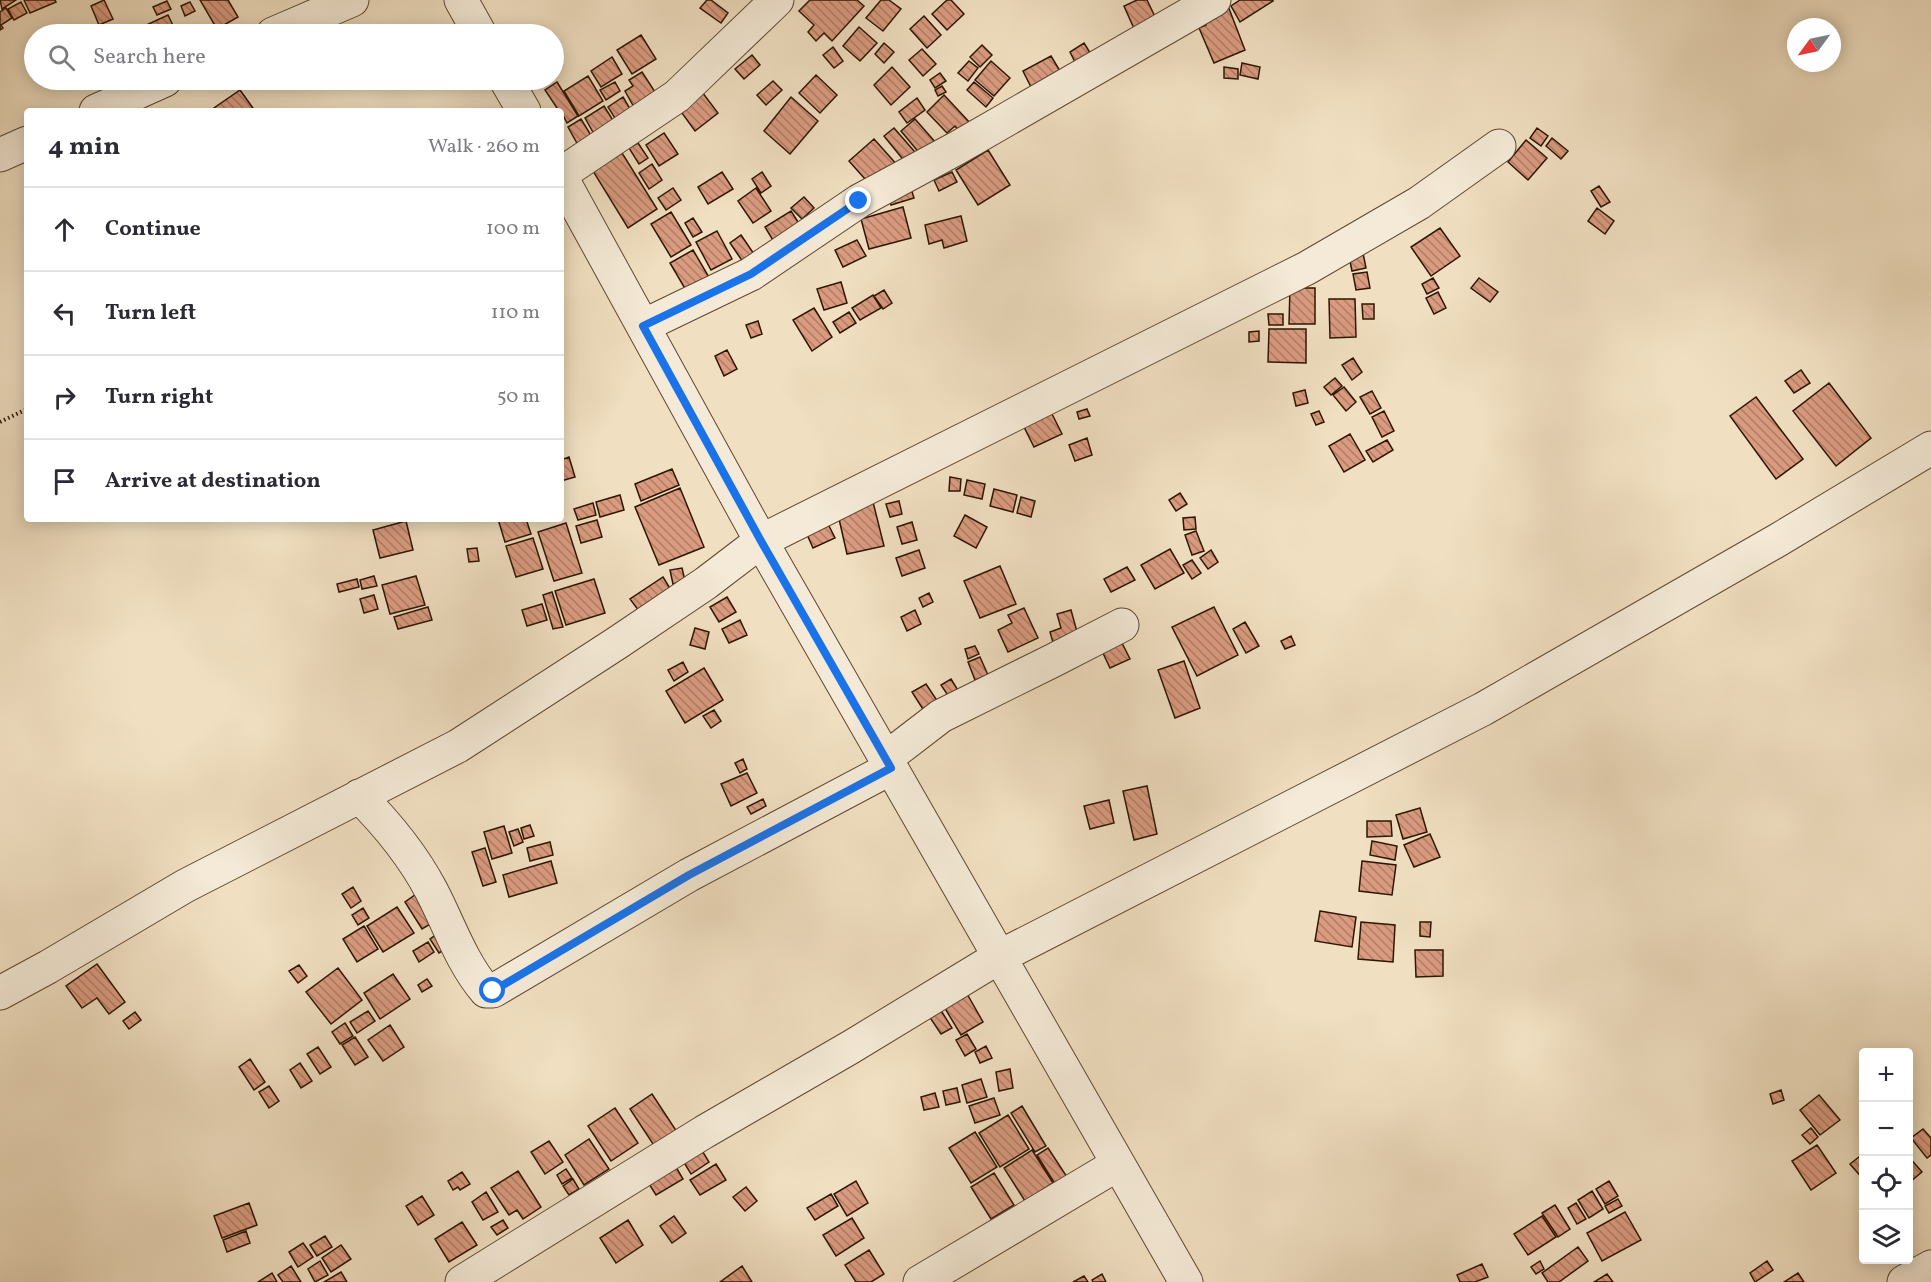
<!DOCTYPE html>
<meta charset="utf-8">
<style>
:root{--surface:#fff;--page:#f7f7f7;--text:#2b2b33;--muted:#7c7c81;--line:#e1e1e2}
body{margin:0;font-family:Vollkorn,serif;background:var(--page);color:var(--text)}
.controls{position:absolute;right:18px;bottom:18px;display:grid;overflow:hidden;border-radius:6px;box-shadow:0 3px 15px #0003}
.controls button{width:54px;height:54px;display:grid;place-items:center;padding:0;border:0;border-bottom:2px solid var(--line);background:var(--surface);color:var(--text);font:30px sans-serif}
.compass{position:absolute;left:1787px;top:18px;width:54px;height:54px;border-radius:50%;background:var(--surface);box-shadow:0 3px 15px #0003;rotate:237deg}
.stop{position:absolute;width:18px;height:18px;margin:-14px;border:4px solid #1a73e8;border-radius:50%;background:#fff}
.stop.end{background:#1a73e8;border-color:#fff;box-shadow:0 2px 6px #0008}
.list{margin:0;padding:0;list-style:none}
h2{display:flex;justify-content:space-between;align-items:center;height:78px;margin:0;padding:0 24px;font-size:26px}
h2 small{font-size:20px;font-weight:400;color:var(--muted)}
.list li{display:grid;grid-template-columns:39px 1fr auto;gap:18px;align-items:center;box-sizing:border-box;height:84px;padding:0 24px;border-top:2px solid var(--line)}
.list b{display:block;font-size:22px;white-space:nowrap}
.list em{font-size:20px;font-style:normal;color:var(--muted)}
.icon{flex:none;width:33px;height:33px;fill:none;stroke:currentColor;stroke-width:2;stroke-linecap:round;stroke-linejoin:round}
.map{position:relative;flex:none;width:1931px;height:1282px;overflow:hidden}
.search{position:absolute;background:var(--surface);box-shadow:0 3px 15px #0003;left:24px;top:24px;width:540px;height:66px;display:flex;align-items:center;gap:15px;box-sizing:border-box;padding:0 21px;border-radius:33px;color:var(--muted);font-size:22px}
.panel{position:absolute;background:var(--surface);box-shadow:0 3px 15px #0003;left:24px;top:108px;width:540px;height:414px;border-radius:6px}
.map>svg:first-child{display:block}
.building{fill:url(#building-back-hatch);stroke:#2e1600;stroke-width:1.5}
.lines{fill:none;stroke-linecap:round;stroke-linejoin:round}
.minor-casing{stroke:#5e4830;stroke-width:35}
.path{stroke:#2e1600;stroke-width:4;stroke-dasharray:1.5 3;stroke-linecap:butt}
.minor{stroke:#f5ead7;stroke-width:33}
.route{stroke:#1a73e8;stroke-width:8}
</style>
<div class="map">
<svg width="1931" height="1282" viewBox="0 0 1931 1282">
<defs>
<pattern id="building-back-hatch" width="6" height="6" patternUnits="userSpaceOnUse" patternTransform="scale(1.5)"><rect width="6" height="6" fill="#da9b81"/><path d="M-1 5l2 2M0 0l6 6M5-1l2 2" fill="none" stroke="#b17d67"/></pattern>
</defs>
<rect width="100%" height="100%" fill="#f0dfc1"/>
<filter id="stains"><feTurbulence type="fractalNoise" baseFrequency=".00333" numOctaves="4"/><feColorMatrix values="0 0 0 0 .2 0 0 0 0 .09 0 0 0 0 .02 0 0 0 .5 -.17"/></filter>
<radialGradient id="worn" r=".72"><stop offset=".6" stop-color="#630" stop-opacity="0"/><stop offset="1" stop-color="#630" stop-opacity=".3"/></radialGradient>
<path class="building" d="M0,0H16L2,9Z
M24,0H55L56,2L30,13Z
M104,0L113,19L99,25L91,6Z
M200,0H228L238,17L217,29Z
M707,0H711L728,13L721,23L700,8Z
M810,0H857L864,6L832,41L824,33L816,41L808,32L814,25L799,11Z
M881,0H889L901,9L883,31L866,18Z
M947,0H951L964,14L947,30L932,14Z
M1137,0H1147L1158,23L1136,33L1124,6Z
M1240,0H1273V1L1240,22L1231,6Z
M167,1L171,9L157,15L153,7Z
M21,2L27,13L14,20L8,9Z
M190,2L195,11L185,16L181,6Z
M1228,6L1245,50L1214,63L1199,28L1206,25L1203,17Z
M6,8L12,18L1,25L3,28L0,30V12Z
M168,15L177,34H127Z
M924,16L941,35L927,48L910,29Z
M859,27L877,43L860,61L843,46Z
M641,35L656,59L632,74L617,50Z
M884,43L894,52L884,63L875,54Z
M1084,43L1092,56L1076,64L1070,52Z
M982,45L992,55L980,67L970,57Z
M833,47L843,61L834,68L823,55Z
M922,49L936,64L923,76L909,60Z
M752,55L760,65L744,79L735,69Z
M1051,56L1060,71L1031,87L1023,71Z
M612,57L622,74L601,87L591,71Z
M969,61L978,68L968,81L958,73Z
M991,61L1010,78L994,96L975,80Z
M1242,63L1260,67L1258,79L1240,75Z
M892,67L910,87L891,105L874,85Z
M1224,67L1238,69V79L1224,78Z
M642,72L657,95L635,109L625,91L633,86L629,80Z
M940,73L946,81L935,88L930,80Z
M816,75L837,95L820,113L799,93Z
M588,76L603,101L579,116L564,91Z
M82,80H96L86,86Z
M773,81L782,90L766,105L757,95Z
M557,82L578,116L567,123L561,111H559L545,90Z
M615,82L620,91L606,100L600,90Z
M974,82L993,98L986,107L967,90Z
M942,86L946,92L938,96L935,90Z
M240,90L255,111L211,110Z
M702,92L718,113L695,131L679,109Z
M944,95L971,124L961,133L955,126L947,133L927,112Z
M623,97L633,114L618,123L608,107Z
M791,97L818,121L790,154L764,131Z
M917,98L925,110L907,123L899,112Z
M604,106L614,122L594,134L585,118Z
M581,119L592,137L578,145L568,127Z
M915,119L936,143L921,155L901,131Z
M894,128L921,159L910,168L884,136Z
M1537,128L1548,136L1541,146L1530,138Z
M664,133L678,154L659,166L646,145Z
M1552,138L1568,151L1561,159L1546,146Z
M874,139L898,166L873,188L849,161Z
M1526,140L1547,158L1528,180L1508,162Z
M638,143L648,158L639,164L629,148Z
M988,150L1010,185L978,205L956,170Z
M622,153L657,209L628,228L593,171Z
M652,164L662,180L649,189L639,173Z
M722,172L733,189L708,204L698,187Z
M762,172L771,186L761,193L752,179Z
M952,172L957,182L939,191L934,180Z
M909,182L914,198L891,205L886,190Z
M1599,186L1610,202L1601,207L1591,191Z
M673,188L681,200L666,210L658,198Z
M756,188L771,211L753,223L738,201Z
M804,197L814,208L802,219L791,208Z
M903,207L911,238L869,249L861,219Z
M1597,208L1614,221L1605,234L1588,221Z
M791,211L800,225L774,242L765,227Z
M671,212L691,245L671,257L651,224Z
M961,216L967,241L944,248L942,240L929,244L925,225Z
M693,218L702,232L693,237L685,223Z
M1440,228L1460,256L1431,276L1411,247Z
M717,231L732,259L711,270L696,242Z
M741,235L754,254L743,262L730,243Z
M857,240L866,256L843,267L835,250Z
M693,250L710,279L687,292L670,263Z
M1363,253L1366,268L1352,271L1349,256Z
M1367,272L1370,288L1356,290L1353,274Z
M1433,278L1439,288L1427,294L1422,284Z
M1479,278L1498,292L1490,302L1471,288Z
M841,282L847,303L824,310L817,289Z
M1290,288H1315V324H1289Z
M884,290L892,303L883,309L874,296Z
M1438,292L1446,308L1434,314L1426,298Z
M873,295L881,308L860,320L852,308Z
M1329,299H1355L1356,337L1330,338Z
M1362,304H1374V319H1363Z
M814,308L832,337L812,351L793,320Z
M849,312L856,323L840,333L833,322Z
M1268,314H1283V325H1269Z
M758,321L762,334L751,338L746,325Z
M1269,329H1306V363L1268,362Z
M1259,331V341L1249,342V332Z
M727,350L737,369L724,376L715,356Z
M1353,358L1362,372L1352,380L1342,365Z
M1801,370L1810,383L1794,393L1785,381Z
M1335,378L1342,386L1331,395L1324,387Z
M1829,383L1871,438L1836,466L1793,411Z
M1344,387L1356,402L1346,411L1333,395Z
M1305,390L1308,403L1296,406L1293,393Z
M1372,391L1381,408L1370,414L1360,397Z
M1756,397L1803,459L1776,479L1730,416Z
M1087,409L1090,416L1079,419L1077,412Z
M1319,411L1324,422L1316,425L1311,414Z
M1384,411L1394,431L1382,437L1372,417Z
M1051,412L1062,434L1034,447L1023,425Z
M1350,434L1365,460L1344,472L1329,446Z
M1087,438L1092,455L1075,461L1069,445Z
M1387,440L1393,450L1373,462L1366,451Z
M569,457L575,477L561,481V460Z
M672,469L679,485L641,501L635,484Z
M950,477L961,479L960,491H949Z
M967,480L985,484L982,499L964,495Z
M680,488L704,547L659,565L635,507Z
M994,489L1017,495L1013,512L990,506Z
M1180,493L1187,504L1176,511L1169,500Z
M620,495L624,510L600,517L596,502Z
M1021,497L1035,501L1031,517L1017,513Z
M899,501L902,514L890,517L886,504Z
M873,502L884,546L847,554L837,510Z
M593,503L596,515L578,520L574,509Z
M965,515L987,527L976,548L954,536Z
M1195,517L1196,529L1184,530L1183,518Z
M498,519H526L531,534L505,542Z
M597,520L602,537L581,543L576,526Z
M406,521L413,550L380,558L373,530Z
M827,522L835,538L813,548L806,532Z
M912,522L917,540L902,544L897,527Z
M566,523L582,573L554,581L538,532Z
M1196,531L1204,551L1192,555L1185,535Z
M533,538L543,569L516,577L506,546Z
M477,548L479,561L469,562L467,549Z
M1170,549L1184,573L1155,589L1141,565Z
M919,550L925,568L902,576L896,558Z
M1211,550L1218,562L1208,569L1200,558Z
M1192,560L1201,573L1192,579L1183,565Z
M1000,566L1016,604L980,618L964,581Z
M1127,567L1135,580L1111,592L1104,579Z
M682,568L685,581L673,584L670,570Z
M374,576L377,586L362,589L360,580Z
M416,576L425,605L390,614L382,585Z
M663,577L671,590L639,611L630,599Z
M357,579L359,587L339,592L337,584Z
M594,579L605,613L566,625L555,591Z
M552,592L563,627L553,629L543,595Z
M929,593L933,602L923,607L919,598Z
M374,595L378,609L364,613L360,599Z
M727,597L736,612L719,622L710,607Z
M542,604L547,620L527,626L522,610Z
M428,607L432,620L398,629L394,617Z
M1214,607L1238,655L1197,676L1172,627Z
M1024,608L1038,638L1008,652L998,630L1012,623L1008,615Z
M915,610L921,624L907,631L901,617Z
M1071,610L1079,639L1054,646L1050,632L1061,628L1057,614Z
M740,620L747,635L729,643L722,629Z
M1245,622L1259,646L1246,653L1233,629Z
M695,628L709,632L705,649L690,645Z
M1291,636L1295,645L1285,649L1281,641Z
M1121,641L1130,659L1110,668L1102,651Z
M975,646L979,654L968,659L965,649Z
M980,657L988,675L975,680L968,662Z
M1184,661L1200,708L1175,718L1158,670Z
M683,662L688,672L674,681L668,670Z
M704,668L723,700L685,723L666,691Z
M951,679L962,697L953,703L941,685Z
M926,684L940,705L926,714L912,692Z
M714,710L721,721L711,728L703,716Z
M743,759L747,769L740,773L735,763Z
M747,773L757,793L731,806L721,784Z
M1147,786L1157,834L1134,840L1123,791Z
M763,799L766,806L751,814L747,807Z
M1109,800L1114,823L1090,829L1084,806Z
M1420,808L1427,832L1403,839L1396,815Z
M1367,821H1391L1392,836L1367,837Z
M530,825L534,836L524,839L521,828Z
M504,826L512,853L492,859L484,832Z
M518,829L523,842L514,846L509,832Z
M1430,834L1440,857L1414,867L1404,845Z
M1372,841L1397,846L1395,860L1370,855Z
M550,842L553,855L530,861L527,848Z
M485,848L496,882L483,886L472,852Z
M551,861L557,883L509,897L503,875Z
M1362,861L1396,865L1392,895L1359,891Z
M353,887L361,901L351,908L342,894Z
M419,892L437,920L422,929L405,902Z
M397,907L414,933L383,952L367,926Z
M363,908L369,918L358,925L352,915Z
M1320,911L1356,917L1352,947L1315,941Z
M1361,922L1395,925L1393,962L1358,959Z
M1420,922H1431L1430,937L1420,936Z
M364,926L378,949L357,962L343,939Z
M443,930L452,945L439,953L430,939Z
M428,942L434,952L419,962L413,951Z
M1415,950H1443V976L1416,977Z
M97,964L125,1002L109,1014L97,998L82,1008L66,986Z
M299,965L307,976L298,983L289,971Z
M338,968L362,1000L331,1024L306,992Z
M393,974L410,999L380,1019L364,993Z
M427,979L432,986L422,992L418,985Z
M966,992L983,1022L961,1035L943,1005Z
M940,1009L952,1028L941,1034L929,1016Z
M368,1011L375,1021L357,1033L350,1022Z
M135,1012L141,1020L129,1029L123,1021Z
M345,1023L353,1036L340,1044L332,1032Z
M390,1025L404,1047L383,1061L368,1040Z
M967,1034L976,1049L965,1056L956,1040Z
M355,1037L368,1057L355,1065L342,1045Z
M986,1046L992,1058L980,1063L975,1052Z
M318,1047L331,1067L320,1074L307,1054Z
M250,1059L265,1082L254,1090L239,1067Z
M300,1063L312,1081L301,1088L290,1070Z
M1010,1069L1013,1088L999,1091L996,1072Z
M981,1079L987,1097L967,1103L962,1085Z
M269,1086L279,1101L269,1108L259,1092Z
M957,1088L960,1102L946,1105L943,1091Z
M1781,1090L1784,1100L1773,1104L1770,1094Z
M935,1093L939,1107L924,1110L921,1097Z
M652,1094L677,1132L655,1147L630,1109Z
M1819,1095L1840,1120L1820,1135L1800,1110Z
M994,1098L1000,1115L975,1123L969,1106Z
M1022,1106L1046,1146L1035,1152L1011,1113Z
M615,1108L638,1143L611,1161L588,1126Z
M1008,1115L1029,1149L1000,1167L979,1133Z
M1811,1128L1818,1137L1810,1144L1802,1135Z
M1923,1129L1931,1138V1155L1927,1158L1911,1138Z
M975,1132L997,1167L971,1183L949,1148Z
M589,1139L609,1169L584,1185L565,1155Z
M549,1141L563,1162L545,1174L531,1152Z
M698,1144L709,1162L691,1174L680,1156Z
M1817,1145L1836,1173L1811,1190L1792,1161Z
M1048,1148L1067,1177L1055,1184L1037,1155Z
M1032,1150L1053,1183L1025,1201L1004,1168Z
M1864,1153V1180L1850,1164Z
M1908,1156L1922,1172L1911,1181L1908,1179Z
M673,1162L683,1179L656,1195L646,1179Z
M716,1164L726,1180L700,1195L690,1180Z
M566,1169L572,1178L562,1184L557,1175Z
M518,1171L541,1207L523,1219L517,1210L509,1215L491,1188Z
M462,1172L470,1184L460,1190L458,1187L453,1190L448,1181Z
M994,1173L1014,1205L991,1219L971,1187Z
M573,1179L579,1189L569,1195L563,1186Z
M856,1181L868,1203L847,1216L834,1194Z
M1609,1181L1618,1196L1605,1204L1596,1189Z
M746,1187L757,1201L745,1211L733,1197Z
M1592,1191L1603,1209L1589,1218L1578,1200Z
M486,1192L498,1212L483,1220L472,1202Z
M831,1194L838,1206L815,1220L807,1208Z
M422,1196L434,1215L418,1225L406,1206Z
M1618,1199L1622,1206L1609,1213L1605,1206Z
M249,1203L257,1225L222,1238L214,1216Z
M1576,1203L1586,1219L1577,1224L1568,1208Z
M1555,1205L1570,1229L1558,1237L1542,1213Z
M1625,1212L1641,1240L1602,1261L1587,1233Z
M674,1216L686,1233L672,1243L660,1226Z
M1542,1216L1556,1237L1528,1255L1514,1234Z
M852,1218L864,1238L836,1256L823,1235Z
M503,1220L508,1228L497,1235L491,1227Z
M628,1220L643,1245L616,1263L600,1238Z
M462,1222L477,1245L449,1262L435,1239Z
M246,1231L250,1243L227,1252L223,1240Z
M325,1236L332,1247L317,1256L310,1245Z
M303,1243L313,1257L298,1267L289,1252Z
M341,1245L351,1259L331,1272L322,1258Z
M1578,1247L1588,1261L1559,1282H1548L1542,1273Z
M869,1250L884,1274L871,1282H856L845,1265Z
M320,1261L328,1275L315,1282L308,1269Z
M1540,1261L1544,1269L1536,1274L1531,1267Z
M1767,1261L1773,1270L1755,1282L1750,1273Z
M1482,1264L1488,1277L1475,1282H1460L1457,1275Z
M291,1266L301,1282H283L278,1275Z
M742,1266L752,1282H720Z
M341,1272L347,1282H324Z
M272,1273L277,1282H258Z
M1798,1273L1804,1282H1784Z
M1102,1274L1106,1282H1093L1092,1280Z
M1607,1274L1613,1282H1594Z
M1084,1276L1088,1282H1073Z"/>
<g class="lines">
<g class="minor-casing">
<path id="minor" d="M461,0L480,34
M273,34L352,0
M506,80L524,111
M96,111L165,80
M0,155L27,143
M561,174L677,96L777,0
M561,177L761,541L1186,1282
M643,326L751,274L859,201L957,148L1214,0
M885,759L941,716L1054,660L1122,625
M359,796C388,825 412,854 431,890C449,924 461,962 486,991H493L689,875L891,768
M0,993L48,967L185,886L458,746L617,643L706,583L761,541L1307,268L1419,203L1499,146
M462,1282L704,1132L851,1047L999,957L1483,709L1778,540L1931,448
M920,1282L1118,1164
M1904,1282L1931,1267"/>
</g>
<path class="path" d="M0,422L27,409"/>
<use href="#minor" class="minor"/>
</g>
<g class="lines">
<path class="route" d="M493,991L689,875L891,768L761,541L643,326L751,274L859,201"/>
</g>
<rect width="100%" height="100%" filter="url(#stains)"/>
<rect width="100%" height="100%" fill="url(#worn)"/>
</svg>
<div class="controls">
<button>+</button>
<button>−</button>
<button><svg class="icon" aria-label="locate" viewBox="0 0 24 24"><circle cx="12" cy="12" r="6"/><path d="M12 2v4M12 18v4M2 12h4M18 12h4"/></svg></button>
<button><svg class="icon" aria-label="layers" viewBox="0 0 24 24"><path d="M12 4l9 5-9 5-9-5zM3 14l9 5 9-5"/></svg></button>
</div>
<svg class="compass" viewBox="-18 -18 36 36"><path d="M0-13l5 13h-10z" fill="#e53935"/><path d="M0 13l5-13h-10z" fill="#7c7c81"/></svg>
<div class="stop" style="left:493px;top:991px"></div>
<div class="stop end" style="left:859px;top:201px"></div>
<div class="search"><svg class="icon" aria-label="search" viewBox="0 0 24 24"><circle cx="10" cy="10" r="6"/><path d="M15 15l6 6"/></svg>Search here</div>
<section class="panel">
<h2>4 min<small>Walk · 260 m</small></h2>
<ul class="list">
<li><svg class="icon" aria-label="ahead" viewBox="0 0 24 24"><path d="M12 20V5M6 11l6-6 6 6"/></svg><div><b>Continue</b></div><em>100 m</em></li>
<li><svg class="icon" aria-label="left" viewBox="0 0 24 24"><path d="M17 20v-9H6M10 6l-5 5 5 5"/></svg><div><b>Turn left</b></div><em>110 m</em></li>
<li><svg class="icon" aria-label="right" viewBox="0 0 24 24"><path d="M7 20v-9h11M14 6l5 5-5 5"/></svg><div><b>Turn right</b></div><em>50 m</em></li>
<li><svg class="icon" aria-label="arrive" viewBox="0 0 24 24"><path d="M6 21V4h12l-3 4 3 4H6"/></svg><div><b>Arrive at destination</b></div></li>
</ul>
</section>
</div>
